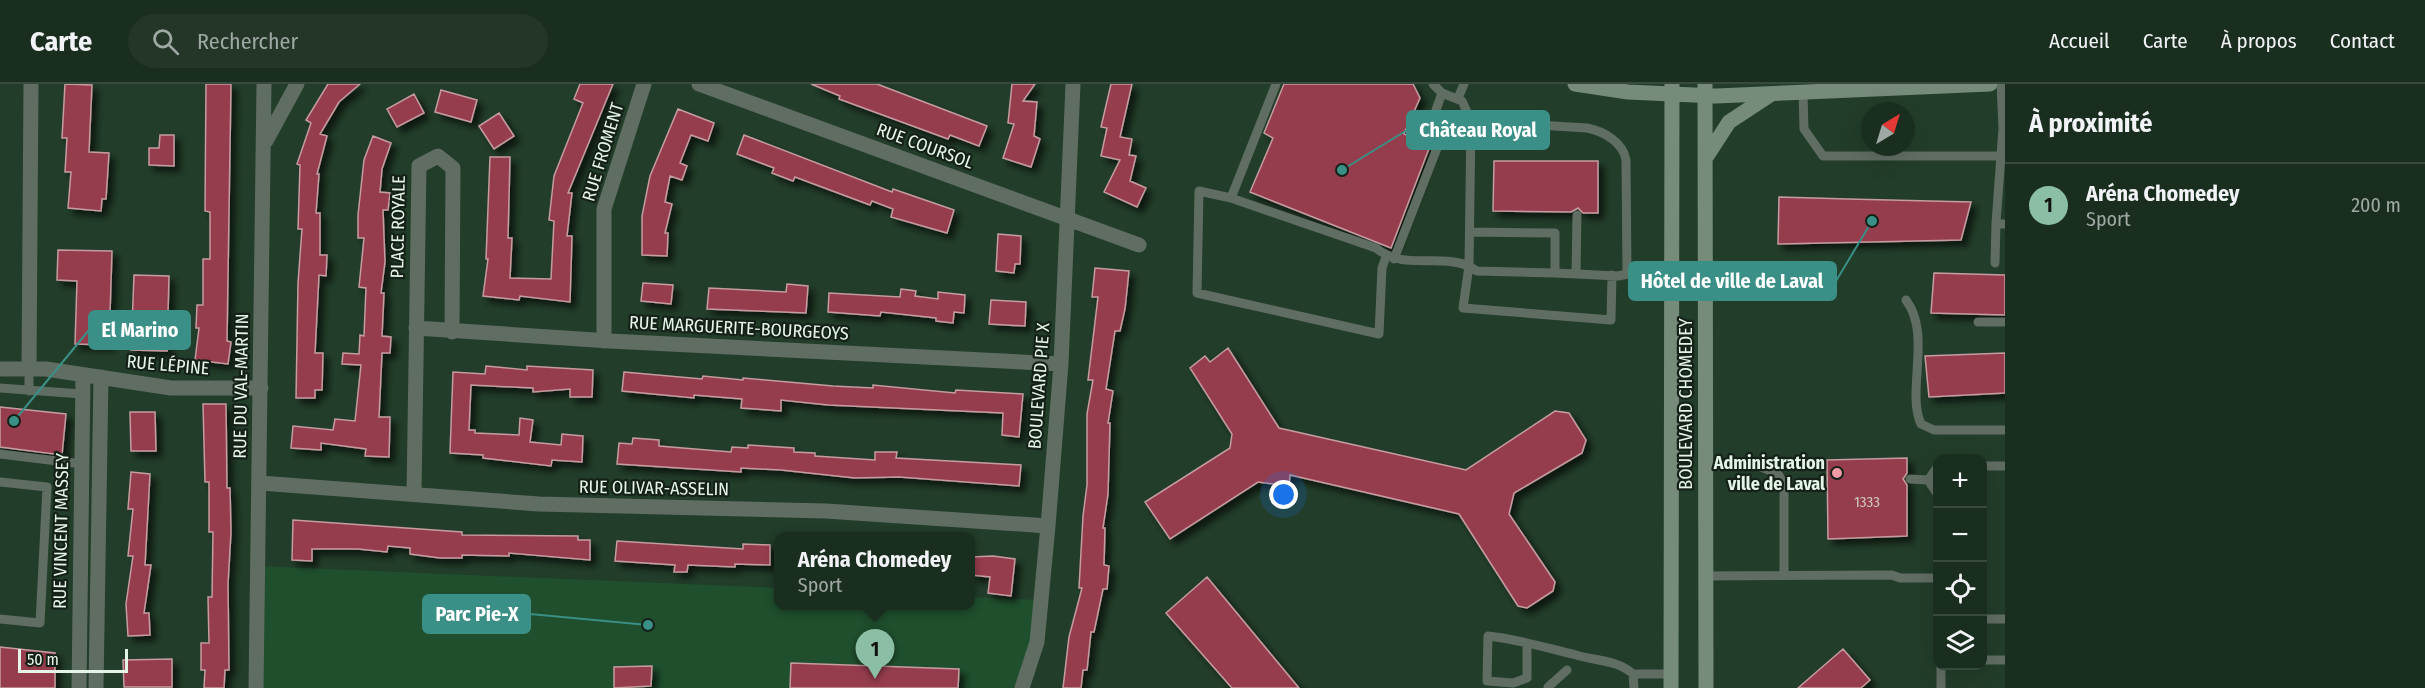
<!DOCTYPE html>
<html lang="fr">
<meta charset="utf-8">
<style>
:root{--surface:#1a2e1f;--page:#233628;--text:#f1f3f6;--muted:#9fa8a4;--line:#384a3d;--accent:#8abfa5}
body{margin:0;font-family:"Fira Sans Condensed",sans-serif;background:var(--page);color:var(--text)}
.controls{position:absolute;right:18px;bottom:18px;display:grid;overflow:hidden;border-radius:12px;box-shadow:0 6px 24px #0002}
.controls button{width:54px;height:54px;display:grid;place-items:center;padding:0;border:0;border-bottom:2px solid var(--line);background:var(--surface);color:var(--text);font:30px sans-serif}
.compass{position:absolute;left:1861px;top:18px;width:54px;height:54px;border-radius:50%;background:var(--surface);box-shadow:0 6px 24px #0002;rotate:38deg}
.scale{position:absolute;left:18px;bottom:15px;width:110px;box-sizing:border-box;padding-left:6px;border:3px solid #e4f5e7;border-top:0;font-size:16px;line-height:21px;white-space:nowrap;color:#e4f5e7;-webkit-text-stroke:4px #152118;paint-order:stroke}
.you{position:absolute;left:1284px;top:411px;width:21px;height:21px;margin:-15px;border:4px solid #fff;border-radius:50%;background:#1a73e8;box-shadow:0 0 0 9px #1a73e833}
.badge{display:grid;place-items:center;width:39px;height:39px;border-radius:50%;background:var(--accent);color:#111;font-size:20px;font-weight:700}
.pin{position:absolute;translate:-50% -50px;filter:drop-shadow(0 2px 3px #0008)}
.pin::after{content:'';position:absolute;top:32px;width:21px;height:18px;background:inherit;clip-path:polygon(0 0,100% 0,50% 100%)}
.popup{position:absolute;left:774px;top:448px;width:201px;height:78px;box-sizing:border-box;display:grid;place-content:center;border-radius:12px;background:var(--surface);filter:drop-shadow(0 2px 4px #0005);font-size:20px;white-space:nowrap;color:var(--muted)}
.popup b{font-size:22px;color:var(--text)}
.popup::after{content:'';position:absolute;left:50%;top:100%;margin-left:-12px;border:12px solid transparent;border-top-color:var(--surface)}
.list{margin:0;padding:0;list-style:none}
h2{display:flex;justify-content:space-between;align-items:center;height:78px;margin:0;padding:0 24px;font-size:26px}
h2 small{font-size:20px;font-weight:400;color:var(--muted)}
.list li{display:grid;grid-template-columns:39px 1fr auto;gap:18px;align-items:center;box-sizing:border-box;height:84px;padding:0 24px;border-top:2px solid var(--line)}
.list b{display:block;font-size:22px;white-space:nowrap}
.list p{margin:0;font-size:20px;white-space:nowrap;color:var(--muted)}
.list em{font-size:20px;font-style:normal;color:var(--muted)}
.icon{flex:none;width:33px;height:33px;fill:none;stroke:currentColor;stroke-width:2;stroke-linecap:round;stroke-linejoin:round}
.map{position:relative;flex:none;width:2005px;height:604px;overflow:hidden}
header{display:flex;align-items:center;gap:36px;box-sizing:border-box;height:84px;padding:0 30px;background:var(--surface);border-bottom:2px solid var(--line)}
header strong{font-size:28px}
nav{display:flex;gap:33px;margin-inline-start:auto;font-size:21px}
.search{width:420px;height:54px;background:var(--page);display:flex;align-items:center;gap:15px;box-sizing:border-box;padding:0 21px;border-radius:33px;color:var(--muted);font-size:22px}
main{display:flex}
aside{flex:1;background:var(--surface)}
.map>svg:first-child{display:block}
.green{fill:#1f4f2d}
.building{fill:#953c4d;stroke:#c59ca0;stroke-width:1.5;filter:url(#shadow)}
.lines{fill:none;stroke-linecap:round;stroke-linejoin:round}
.lane{stroke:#606d63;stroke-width:9}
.street{stroke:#606d63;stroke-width:15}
.secondary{stroke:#778b7b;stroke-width:15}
.poi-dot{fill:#f49aa6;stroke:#152118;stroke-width:2}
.labels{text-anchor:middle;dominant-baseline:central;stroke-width:4.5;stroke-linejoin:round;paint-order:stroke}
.number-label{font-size:15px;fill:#d0c7c0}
.street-label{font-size:18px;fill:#e4f5e7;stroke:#152118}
.poi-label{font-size:18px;font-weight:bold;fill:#e4f5e7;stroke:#152118;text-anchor:end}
.leader{fill:none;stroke:#3a8f86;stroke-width:2}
.callout-dot{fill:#3a8f86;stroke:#152118;stroke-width:2}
.callout{fill:#3a8f86;stroke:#3a8f86;stroke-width:2}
.callout-label{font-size:20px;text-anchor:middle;font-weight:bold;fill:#fff}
</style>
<header>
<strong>Carte</strong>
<div class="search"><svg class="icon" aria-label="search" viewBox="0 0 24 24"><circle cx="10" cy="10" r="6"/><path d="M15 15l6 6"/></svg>Rechercher</div>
<nav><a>Accueil</a><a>Carte</a><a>À propos</a><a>Contact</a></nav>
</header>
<main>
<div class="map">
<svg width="2005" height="604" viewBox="0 0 2005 604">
<defs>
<filter id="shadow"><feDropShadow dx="5.5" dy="5.5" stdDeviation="3" flood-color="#0009"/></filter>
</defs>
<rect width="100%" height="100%" fill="#223d29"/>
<path class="green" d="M258,482L779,504V522H971V513L1039,516L1022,604H256Z"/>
<path class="building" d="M65,0L92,1L89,68L109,69L106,115H102L101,127L68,124L71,88H65L67,54H62Z
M206,0H231L227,257L231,258L228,280L195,276L199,244H196L197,221H203V175H210V128L205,127Z
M328,0H360L339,18L320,50L327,52L317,90H319L316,129H320V171H327L326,192L319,191L315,269H323L322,306H315V314H296L298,199L302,145H298L300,81L297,80L311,39L306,36Z
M580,0H613L568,109H572L567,152H572L570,218L520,212L519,216L483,212L488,175H486L490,73H510L508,154H512L510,194L551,195L554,137L549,136L554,92L583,19L574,15Z
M811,0H877L987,42L979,62L950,51L948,55L839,15L840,12Z
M1012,0H1035L1023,17L1037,18L1034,52L1040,55L1031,83L1003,74L1014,40L1008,39Z
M1111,0H1132L1120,53L1132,55L1129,71L1136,72L1130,97L1146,104L1137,123L1104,108L1120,76L1101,72L1107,44L1101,43Z
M1284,0H1413L1420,14L1404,50L1430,62L1391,164L1250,108L1273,54L1264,49Z
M441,6L477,16L471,38L435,28Z
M414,10L424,29L397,43L387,25Z
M678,25L714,39L708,57L691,51L680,79L687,82L682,96L670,92L665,118L672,120L665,149H668L667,172L642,171V132L650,92Z
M499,29L514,52L494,65L479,42Z
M160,51H174V82L149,81V64H159Z
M744,51L892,108L893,105L954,126L947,149L891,133L893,125L872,117L870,121L795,93L793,97L772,89L774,84L737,70Z
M373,52L391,59L382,85L380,108L390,109L388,126H383L385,178L381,209H384L382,252L391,253L390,269H382L379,333H390L389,373L365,372L366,365L321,359V366L291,364L293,342L333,346L335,335L355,337L361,281L342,280L343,269L359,270L360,251L364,252L366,204L359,203L364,154H358V131L364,76Z
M1494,77H1598V129H1583L1578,124L1571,128L1493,127Z
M1779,113L1848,115L1971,118L1961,156L1778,160Z
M998,150L1021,152L1020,180H1015L1014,189L996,187Z
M58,166L112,167L109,261L75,260L77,197L57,196Z
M1095,184L1129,187L1125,225L1120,247H1115L1106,305L1113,307L1108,339H1110L1108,410L1103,444H1105L1104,481L1109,482L1107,505H1103L1094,548H1091L1087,586H1083L1081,604H1063L1069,553L1082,504H1079L1083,432L1087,401V330L1093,296H1088L1098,213H1092Z
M1934,189L2005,191V231L1931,229Z
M134,191L169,192L167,267L131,266Z
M643,199L673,201L671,220L641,217Z
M787,200L808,202L806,229L707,225L709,204L786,208Z
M901,205L916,207L915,212L938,215V208L965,211L964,229L954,228L953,239L936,237V234L881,228L880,232L828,228L829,209L900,213Z
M991,216L1026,218L1025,242L989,240Z
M1228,264L1279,344L1466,386L1555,327L1569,329L1586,356L1582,369L1514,409L1509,430L1555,498L1553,507L1527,524L1518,522L1459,430L1290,391L1289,402L1258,398L1170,455L1145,418L1230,364L1232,350L1190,284L1205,272L1210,278Z
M2005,269V309L1929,313L1925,272Z
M486,282L527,286V282L593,286L592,313H570V305L533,308V304L471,301L469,346H475V349L519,351L520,334L533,336L530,358L561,361L562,350L583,352L582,378L552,376L551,382L483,374V371L450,369L453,288L485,290Z
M624,288L702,295L703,292L743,296V294L833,302L873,304V301L955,309L956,306L1023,310L1019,353L1002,351L1003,329L828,321L781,316V327L741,324L742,315L694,311V314L622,307Z
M203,320H226L227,404H230L231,448L228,500L229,586H225L224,604H204L205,586H201V559H209L208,513H212L213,448H209V398H205Z
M0,323L66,330L62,371L0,363Z
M130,328H155L156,367H131Z
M633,354L659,356V362L731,368L732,363L748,364V361L794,364V368L815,369V372L875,376V368H897L896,374L1021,381L1019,402L899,393L855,394L781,386L741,384V388L617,380L619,359L632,360Z
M1907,374V389L1903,395L1907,401V452L1828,455L1827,376Z
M131,388L150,390L145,481H151L144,529H149L150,551L128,552L126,520L133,472H128L133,425H128Z
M293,436L462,448V451L578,452V456H590V476L509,469V472L462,471V474H440L410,470V464L388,462L387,468L358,465H312V477L292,476Z
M617,457L743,465V460L770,461V481L735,480V483L688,481L687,488H674L675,481L615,477Z
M993,472L1015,475L1011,512L988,509L990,493L971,491V473Z
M1207,493L1299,604H1232L1166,529Z
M0,563L55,569V604H0Z
M1843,565L1870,596L1861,604H1798Z
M172,575V603H124L123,576Z
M791,579L959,585L958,604H790Z
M652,582L651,602L614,604V583Z"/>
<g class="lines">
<path class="lane" d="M1276,0L1231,114L1376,164C1404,187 1437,169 1469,182L1471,37L1462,17L1442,9L1433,0
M2001,0L2003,44L1996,139L2005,140
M1803,8L1804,45L1823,72H2001
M1458,14L1464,0
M1471,37L1587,44C1603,47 1623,58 1626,76L1627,190
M1231,114L1199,107L1197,209L1379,250L1382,184L1386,173
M1470,148L1555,149V189L1618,192L1638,188L1671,189
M1394,175L1439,59L1436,26L1442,9
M1995,179L1996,139
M1555,189L1477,187L1469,182L1463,224L1611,236L1612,191
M1576,190L1577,131
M1906,216C1932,250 1906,308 1921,340L1934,346H2005
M1978,238H2005
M0,304L82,310
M29,307V285
M0,370L82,380
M1705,382H1759L1778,390L1784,400V491
M1982,382H2005
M1910,395L1928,396
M1928,396L1938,411
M1928,396L1938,382
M0,398L47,403L40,539L0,535
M1705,492L1892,491L1900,494H1938
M1982,535H2005
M1527,559V594L1513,599L1487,597L1488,552C1518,555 1547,564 1576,571C1596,577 1618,576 1633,590
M1982,576H2005
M1548,603L1567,586
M1634,604L1633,590H1671
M1941,604V582"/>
<path class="street" d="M699,0L1139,161
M266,57L297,0
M416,244L610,257L1061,280
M604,257V125L644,0
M0,285H46L171,304H261
M29,285L31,0
M260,399L539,420L826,427L1048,442
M414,410L419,82L438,72L453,84L452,248
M79,604L83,291
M96,604L101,293
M256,604L264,0
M1022,604L1037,558L1048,442L1061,280L1073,0"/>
<path class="secondary" d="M1575,0L1628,8L1716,12L1990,0
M1705,0L1706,604
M1707,72L1729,38L1770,11
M1671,604L1672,0"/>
</g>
<circle class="poi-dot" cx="1837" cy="389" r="6"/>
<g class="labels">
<g class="number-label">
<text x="1867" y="418">1333</text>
</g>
<g class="street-label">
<text transform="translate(925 62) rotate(20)">RUE COURSOL</text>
<text transform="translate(603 68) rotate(-73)">RUE FROMENT</text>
<text transform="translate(398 143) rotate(-89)">PLACE ROYALE</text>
<text transform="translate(739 244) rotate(3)">RUE MARGUERITE-BOURGEOYS</text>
<text transform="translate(168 281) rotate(5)">RUE LÉPINE</text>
<text transform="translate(241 302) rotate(-89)">RUE DU VAL-MARTIN</text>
<text transform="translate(1039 302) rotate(-86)">BOULEVARD PIE X</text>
<text transform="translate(1686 320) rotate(-90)">BOULEVARD CHOMEDEY</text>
<text transform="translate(654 404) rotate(1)">RUE OLIVAR-ASSELIN</text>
<text transform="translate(61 447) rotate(-89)">RUE VINCENT MASSEY</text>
</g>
<g class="poi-label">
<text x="1825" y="379">Administration<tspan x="1825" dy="21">ville de Laval</tspan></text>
</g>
</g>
<path class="leader" d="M1342 86L1407 46M1872 137L1836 197M14 337L89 246M648 541L530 530"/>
<g class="callout-dot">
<circle cx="1342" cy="86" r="6"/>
<circle cx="1872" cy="137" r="6"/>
<circle cx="14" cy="337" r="6"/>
<circle cx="648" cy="541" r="6"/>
</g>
<g class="callout">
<rect x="1407" y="27" width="142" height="38" rx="6"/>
<rect x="1629" y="178" width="207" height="38" rx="6"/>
<rect x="89" y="227" width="101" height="38" rx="6"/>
<rect x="423" y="511" width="107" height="38" rx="6"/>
</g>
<g class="callout-label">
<text x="1478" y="53">Château Royal</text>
<text x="1732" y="204">Hôtel de ville de Laval</text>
<text x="140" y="253">El Marino</text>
<text x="477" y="537">Parc Pie-X</text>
</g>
</svg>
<div class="controls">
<button>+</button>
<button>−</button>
<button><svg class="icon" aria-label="locate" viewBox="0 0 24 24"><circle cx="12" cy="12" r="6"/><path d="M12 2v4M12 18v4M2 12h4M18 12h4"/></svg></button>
<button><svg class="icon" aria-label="layers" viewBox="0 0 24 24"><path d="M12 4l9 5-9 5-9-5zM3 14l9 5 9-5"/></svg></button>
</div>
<svg class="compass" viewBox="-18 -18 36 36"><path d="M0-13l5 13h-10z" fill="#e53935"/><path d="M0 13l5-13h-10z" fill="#9fa8a4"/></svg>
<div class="scale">50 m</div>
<div class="you"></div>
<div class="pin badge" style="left:875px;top:595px">1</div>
<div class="popup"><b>Aréna Chomedey</b>Sport</div>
</div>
<aside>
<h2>À proximité<small></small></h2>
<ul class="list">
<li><span class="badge">1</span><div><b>Aréna Chomedey</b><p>Sport</p></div><em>200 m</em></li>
</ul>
</aside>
</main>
